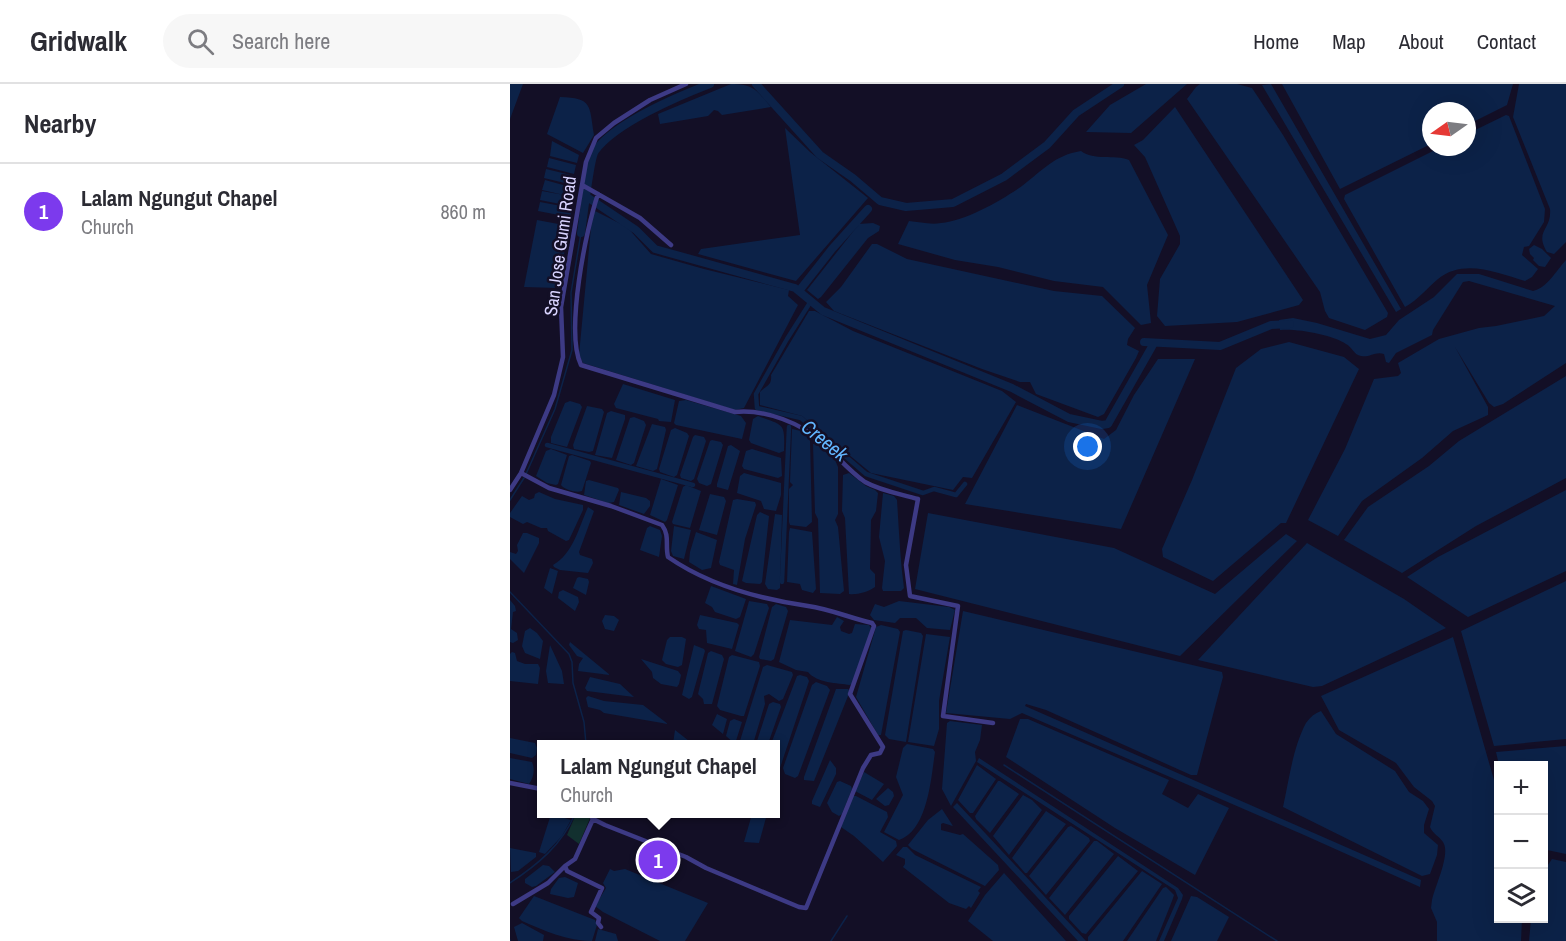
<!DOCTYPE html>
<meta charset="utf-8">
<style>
:root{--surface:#fff;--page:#f7f7f7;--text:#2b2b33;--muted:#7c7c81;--line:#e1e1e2;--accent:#7c3aed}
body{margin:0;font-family:"Archivo Narrow",sans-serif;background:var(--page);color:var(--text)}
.controls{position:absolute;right:18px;bottom:18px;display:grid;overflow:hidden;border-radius:0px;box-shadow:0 6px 24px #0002}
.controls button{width:54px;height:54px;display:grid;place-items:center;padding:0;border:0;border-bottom:2px solid var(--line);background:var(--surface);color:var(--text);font:30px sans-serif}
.compass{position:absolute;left:912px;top:18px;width:54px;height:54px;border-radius:50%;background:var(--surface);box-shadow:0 6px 24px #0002;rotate:256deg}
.you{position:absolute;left:578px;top:363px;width:21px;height:21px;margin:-15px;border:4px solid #fff;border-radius:50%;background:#1a73e8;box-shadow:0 0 0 9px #1a73e833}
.badge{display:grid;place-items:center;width:39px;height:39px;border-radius:50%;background:var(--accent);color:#fff;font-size:20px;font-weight:700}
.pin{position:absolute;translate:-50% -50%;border:3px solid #fff;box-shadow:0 2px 6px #0006}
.popup{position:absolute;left:27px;top:656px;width:243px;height:78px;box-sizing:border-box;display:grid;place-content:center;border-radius:0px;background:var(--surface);filter:drop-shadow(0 2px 4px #0005);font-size:20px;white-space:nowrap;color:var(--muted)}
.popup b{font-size:22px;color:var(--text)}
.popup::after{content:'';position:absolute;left:50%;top:100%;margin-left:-12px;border:12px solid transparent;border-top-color:var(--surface)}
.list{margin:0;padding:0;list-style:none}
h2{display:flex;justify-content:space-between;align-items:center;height:78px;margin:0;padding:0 24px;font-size:26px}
h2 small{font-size:20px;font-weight:400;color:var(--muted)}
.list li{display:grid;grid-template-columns:39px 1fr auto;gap:18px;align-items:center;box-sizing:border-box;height:96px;padding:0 24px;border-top:2px solid var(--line)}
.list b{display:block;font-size:22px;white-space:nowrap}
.list p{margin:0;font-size:20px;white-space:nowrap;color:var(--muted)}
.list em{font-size:20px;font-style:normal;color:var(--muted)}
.icon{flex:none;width:33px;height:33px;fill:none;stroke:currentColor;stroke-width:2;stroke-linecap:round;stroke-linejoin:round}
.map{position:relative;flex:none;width:1056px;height:857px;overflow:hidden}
header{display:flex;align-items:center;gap:36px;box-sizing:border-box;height:84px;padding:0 30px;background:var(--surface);border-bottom:2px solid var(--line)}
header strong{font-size:28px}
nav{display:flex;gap:33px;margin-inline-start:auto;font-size:21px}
.search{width:420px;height:54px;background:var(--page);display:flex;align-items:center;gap:15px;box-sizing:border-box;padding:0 21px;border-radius:33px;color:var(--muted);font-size:22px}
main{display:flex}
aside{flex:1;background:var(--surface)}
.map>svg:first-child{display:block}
.green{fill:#12302f}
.water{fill:#0c2248}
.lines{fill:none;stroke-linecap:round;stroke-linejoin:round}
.stream{stroke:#0c2248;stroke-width:1.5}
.canal{stroke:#0c2248;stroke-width:4.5}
.river{stroke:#0c2248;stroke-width:8}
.minor{stroke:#3d3a85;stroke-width:4.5}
.labels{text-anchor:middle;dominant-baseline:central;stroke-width:5;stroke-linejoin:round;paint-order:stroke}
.street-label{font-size:18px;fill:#d9d4ff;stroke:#130f26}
.water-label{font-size:20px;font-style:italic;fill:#62b6ff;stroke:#130f26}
</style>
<header>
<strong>Gridwalk</strong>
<div class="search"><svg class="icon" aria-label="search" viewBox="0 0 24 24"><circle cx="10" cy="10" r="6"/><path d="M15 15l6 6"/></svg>Search here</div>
<nav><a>Home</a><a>Map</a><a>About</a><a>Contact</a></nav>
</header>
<main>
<aside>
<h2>Nearby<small></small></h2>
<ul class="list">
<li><span class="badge">1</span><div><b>Lalam Ngungut Chapel</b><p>Church</p></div><em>860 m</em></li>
</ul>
</aside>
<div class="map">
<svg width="1056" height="857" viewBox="0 0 1056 857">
<rect width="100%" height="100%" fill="#130f26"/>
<path class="green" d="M66,730H77L80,734L69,760L57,751Z"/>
<path class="water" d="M0,0H13L0,35Z
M221,0C243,0 247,6 261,23L212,31L208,27L204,26L198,32L150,40L148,30Z
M636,0H677L621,49L576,48L600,21Z
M690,0H727L742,4L773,51L878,229L877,233L855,246L819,234L815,227L810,208L677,15L686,3Z
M761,0L891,225L886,228L752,1Z
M772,0H1003L997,21L957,41V27H921V60L830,105Z
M1009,0H1056V158L1044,170L1037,168C1024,146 1042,146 1040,125L1003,33Z
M50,13C83,14 79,21 84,51L73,69L37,50Z
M665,23L793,216L789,221L727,238L655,242L647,232L650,195L670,160V152L635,73L624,61L633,56Z
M996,31L999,32L1035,125L1034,138L1019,162L1014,163L1012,171L1028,185L1022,193L1015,197C987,189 954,174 928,195C916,205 909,215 895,223L834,115L835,111L931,63H957V50Z
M275,44L300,68L358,114L286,197L188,170L191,165L290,151Z
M42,57L69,71L67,79L40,72Z
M571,67C584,77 604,70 619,76L658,151L637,201L641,239L631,241L593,203L544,197L488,183L445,176L388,160L399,137C409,138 421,141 431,139C456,137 492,116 512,102C533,86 545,71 571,67Z
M39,74L66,81L64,90L37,83Z
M36,85L65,92L63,101L34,94Z
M35,96L64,104L60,122L30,116L32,107L54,111L32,106Z
M30,118L62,124L59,138L53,137L54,132L28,127Z
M85,127L117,143L141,170L194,185L279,206L278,212L288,221L234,324L225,326L73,279L69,271L82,133Z
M27,136L59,142L48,204L14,203Z
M363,139L370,142L369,147L358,154L311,213L308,215L297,206L349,140Z
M362,160H367L397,175L544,207L592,212L625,244L618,255L617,261L629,267L626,274L594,330L588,333L526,310L520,298H510L472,285L324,227L316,218L331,203Z
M1024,161L1032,165L1041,174L1035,183L1029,182L1023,176L1024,174L1020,170L1019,165Z
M1056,176V279L993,320L984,323L979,319L945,263L978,323V331L943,347L912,374L852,417L828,452L798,436L835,365L864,295L888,292L891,289L888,279L929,255L969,244L986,242L1034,232L1045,222L959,197L953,198L923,246L922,251L886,269L879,279L876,278L874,270C865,267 859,274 851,272C844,271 842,263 836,260C824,251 786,244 770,246L769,236L783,234L807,239L860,255L876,251L889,236L924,213L947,190H969L1023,207C1037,204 1046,187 1056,176Z
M299,227H305L343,247L492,307L506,318L462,394L453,393L443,406L361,389L292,332L250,321V308C257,301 262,302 261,291Z
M779,258L834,273L849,285L776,439H771L703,497L653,473L652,465L682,396L726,284L751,265Z
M648,275H685L611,445L455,420L507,321L594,355L606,346L624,311Z
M1056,292V394L966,442L892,489L834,456L858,423L919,382L949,357Z
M113,300L165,316L161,338L149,337L148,335L106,324L104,320Z
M176,316L231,332L236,339L232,355L166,341L164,339L169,317Z
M60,317L70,320L72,323L57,363L41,359V353L55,319Z
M77,322L92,325L94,328L83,367L79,368L64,365L63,361Z
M101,327L115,331V335L102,374L85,371L97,329Z
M248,332C274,342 275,338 274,367L269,369L241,359L239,356L243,335Z
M124,333L134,337L136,341L124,379L121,381L106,376L120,334Z
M142,340L155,343L156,346L147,385L143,387L126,382Z
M165,344L177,349L179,352L167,391L164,393L150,388L149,385L161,346Z
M282,345L296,348L300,354L302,438L296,443L280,441L279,438V405L283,401L280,398Z
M185,351L194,353L196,357L184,395L181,397L171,394L170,391L183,353Z
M202,356L211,358L213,361L201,400L197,402L189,399L187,395L200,357Z
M303,360H306L325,376L328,383V430L325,436L328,443L334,507L330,510L310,509L308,435L305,429Z
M221,361L230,367L218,406L207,403V400L218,362Z
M41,365L57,371L48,400L46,401L37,399L26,392L36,367Z
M242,365L271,374L272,392L268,394L234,385L232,382L236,367Z
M62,371L80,377L81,379L72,407C66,409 55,406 51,401L59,372Z
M234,389L271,399V411L266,427L254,425L251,417L227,409L230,392Z
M339,389L356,402L365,406L368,409L366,427L361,436L360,485L365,490V503C358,508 347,511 339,510L335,434L332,427L333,391Z
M151,395L168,401L157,436L155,438L140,431Z
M79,396L108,404L109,406L104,418L98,419L74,411L76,397Z
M176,401L191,407L180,444L163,440L162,438L173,403Z
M1056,406V487L958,533L897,493L928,473Z
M29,408L45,415L73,421V426L59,456L56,457L38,447L37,444H31L17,438L13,440L0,433V429L12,412L19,416L24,414L25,410Z
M111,408L136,414L140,417V422L134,430L109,421Z
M373,409L384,412L387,416C389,446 390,475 394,504L391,507H373L372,504L375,477L369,453Z
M200,410L214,413L216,417L207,451L189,446Z
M227,415L245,418L246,421L235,455L227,501L223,500L224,486L210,481L209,478L223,416Z
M78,423L84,427L69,468L70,471L82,475L83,479L78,489L50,486L44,483L43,481C63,470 69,443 78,423Z
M250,428L259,432L252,498L250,500L236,499L232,497L247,431Z
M418,429L604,464L705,510L776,450L787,457L670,572L405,505Z
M265,430L272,431L270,504L267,506L258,505L255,500Z
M140,442L150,446L152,452L149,473L130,466L137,444Z
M164,442L181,446L174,475L163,472L161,467Z
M280,444L302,448L306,505L303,509L292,506L290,500L277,498L279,448Z
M186,448L207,456L201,484L192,486L179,478L180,468Z
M13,449H17L29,454V459L14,489L0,475V468L6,470L8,467L7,461Z
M797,459L894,515L936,544L812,602L803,603L688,576Z
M40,484L48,487L42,510L34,504Z
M69,493L78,495L79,498L76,511L63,504L67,494Z
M1056,497V655L984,662L951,547Z
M201,502L236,515L230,533L226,535L205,528L202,523L195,519Z
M53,506L68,513L69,518L65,527L48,514L49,508Z
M0,516L5,522L6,527L3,528L1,545L7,549L8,556L3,559L0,558Z
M239,517L257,520L259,524L244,570L241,573L225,567Z
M389,517L439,523L445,526L440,546L417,544L406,534H390L385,539L364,536L360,531L365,520L374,523Z
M266,520L276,523L278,527L264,575L261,577L250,575L249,573L262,523Z
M453,527L712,588L713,593L687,691H681L536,626L516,620L515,622L911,796L910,803L794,751L512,629L500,635L436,629Z
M95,531L104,532L109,536L104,547L95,545L92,537Z
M190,531L227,539L229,541L222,565L197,559L196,546L189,545L187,541Z
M327,533L334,537L330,543L331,547L339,550L342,549L345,540L359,541L361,544L345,598L340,601C327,599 307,599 298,588L286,586L269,578L280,536L322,541Z
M371,541L388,545L390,548L371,651H368L346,613L366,543Z
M20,544L27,549L33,557L30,575L15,569L12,562L15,547Z
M396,546L411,549L413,552L396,658L379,655L375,651L393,547Z
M416,550L440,553L429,617V645L424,662L398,658Z
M160,553H172L176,555L172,581L168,583L156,580L152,576L157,556Z
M943,553L988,710V834L1012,835L1011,857H927V838L921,824L922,816C925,802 941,770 933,758C929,752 923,750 920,743L925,722L922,717L904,703L886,679L829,646L811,612Z
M60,558L100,591L68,587L69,580L73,574L67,572L59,561Z
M40,561L52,587L54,600H52L38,599L36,587Z
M184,561L194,565L195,567L182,613L179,615L172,611Z
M201,567L212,571L214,575L202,620H194L193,615L188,610L198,569Z
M2,568L5,569L7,577L15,580H28L30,584L28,600L0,597V570Z
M222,571L249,578L250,582L234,632H231L210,626L207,622L219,573Z
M131,575L168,587L171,591L169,600L167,603L151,600L143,594L142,588Z
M257,581L282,588L283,591L273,615L269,617L259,610L254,612L255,620L243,660H229L253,583Z
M290,591L297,593L299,597L267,693L265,692V660H261L287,592Z
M80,593L110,600L124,613L77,607L75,604Z
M306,598L317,602L320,606L288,692L285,694L275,690L273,684L302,601Z
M326,605H338L340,607L304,697L294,696V693Z
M78,612L94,617L133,621L158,640L94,629L90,626L78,623L76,614Z
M263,618L270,620L271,623L258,660H246L259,620Z
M811,627L826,650L885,687L899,708L913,717L919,725L914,741V749L928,761L927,771L920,790L912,792L773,723C779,696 783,663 796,639C800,633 805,629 811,627Z
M207,630L217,635L213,650L202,641Z
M224,635L232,638L225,660L216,652L220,637Z
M510,635H518L659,696L652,710L678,724L688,710L719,724L685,791L605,744L496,673Z
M440,637L472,641L470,656L465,668L466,677L441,722L432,705L437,639Z
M165,646L179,657V660H163Z
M0,654L25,659L27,664L26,671L22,674L0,669Z
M397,660L423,665L425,668C421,694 418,746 389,756L374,748L393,711L386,693L393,664Z
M1056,662V770L1037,766L1034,772V682L989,681L986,668Z
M0,674L22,678C25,685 24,693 19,700L0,695Z
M469,674L668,804L673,811L672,815L654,857H649L668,814L665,806L467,678Z
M320,676L326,684V690L310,723L302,720V717Z
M467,681L486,695L463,729H460L448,716Z
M354,688L374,700L362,716L345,707Z
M330,697L341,702L342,705L332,730L329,732L322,728L317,719L327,698Z
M488,697H490L509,710L480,749L466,735L465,732Z
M378,704L383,708L384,712L379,721L375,722L366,715Z
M513,711L522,716L532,726L499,771L483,752Z
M341,712H346L377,728L378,733L370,748L386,757L387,762L373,778L344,752L331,743Z
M447,719L576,857H568L443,723Z
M432,725L443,742L433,739L431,740V746L450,751L453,750L488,781L489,786L475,802L402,765L398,761L418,736Z
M536,727L556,740L517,789H515L502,774Z
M41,730L61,736L52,752L35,770L29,768Z
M242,730H257L249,759L234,758Z
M561,742L579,754L580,757L536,811L519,792L558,743Z
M584,757H587L604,770L555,831L539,814Z
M393,763H397L405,771L471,803L468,807L470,809L461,824L459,822L456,825L439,819L393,783L395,780V775L386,771Z
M0,764L26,769V773L8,787L1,788Z
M608,772L628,787L576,850L572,849L559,835V832Z
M1042,775L1056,778V857H1019L1021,835L1034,834V787Z
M33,781L39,782L45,788L26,802L22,803L15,799V795Z
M100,785L104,787L115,785L198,819L175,857H150L93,828L85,822L96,804L93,799Z
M632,787L652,800L613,857H578V853Z
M494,789L556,857H483L458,837L475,811Z
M55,793L68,799L64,813L58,814L40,810L41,805L49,794Z
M656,803L664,811L662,817L646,857H617L653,804Z
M24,812L85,836L87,841L82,857C57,857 35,847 12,837L9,834Z
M681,812L687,813L719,833L707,857H661Z
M12,839L34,851L33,857H8L4,843Z
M88,845L106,850L108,857H85Z"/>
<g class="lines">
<path class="stream" d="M16,390L45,325L62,266L61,209L71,149
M0,416L14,394
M0,508L59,570L62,578L63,599L74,638L76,660
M494,681L767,857
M0,799C27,781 52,761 65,730
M0,856V857
M321,857L337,832"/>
<path class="canal" d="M301,217L277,255L246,310L247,324L291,334L356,390L413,409L424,405L446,411L455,400
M37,361L183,401
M272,498L279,343"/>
<path class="river" d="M246,0L310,71L343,94L370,117L396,123L443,119L494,93L537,61L566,29L610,0
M77,113L126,146L145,165L285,204L313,227L502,304L559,334L592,341L598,340L644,259
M71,149C73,136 80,74 85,67C105,39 169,12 200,0
M289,207L322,165L358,125
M634,258L710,262L761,241L780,240"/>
<path class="minor" d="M72,101L130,134L161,161
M88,110C76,145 55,248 71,281L225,328C255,325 292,339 314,360C327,372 340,388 355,398C371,407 391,410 408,415L396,481L400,512L448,522L433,632L483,639
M11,389L39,404L101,422L152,441C160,452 155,461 158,473C200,502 249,515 298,522C320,525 340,534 362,539L364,542L340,610L373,663L370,669L361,671L353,684L296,824L289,823L196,784L176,773L95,741L83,735L80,730
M0,406L11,389L44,311L53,273L51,223L76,78L86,54L104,39L140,16L176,0
M0,699L31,705
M83,735L65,775L55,782L57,787L92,804L81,828L89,834L88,839L91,843
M3,820L38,799L55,782"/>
</g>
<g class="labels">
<g class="street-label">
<text transform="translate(50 162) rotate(-82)">San Jose Gumi Road</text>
</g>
<g class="water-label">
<text transform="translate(315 356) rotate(39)">Creeek</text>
</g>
</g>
</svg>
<div class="controls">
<button>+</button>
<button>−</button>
<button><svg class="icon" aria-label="layers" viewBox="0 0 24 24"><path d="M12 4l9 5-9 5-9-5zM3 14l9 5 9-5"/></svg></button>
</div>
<svg class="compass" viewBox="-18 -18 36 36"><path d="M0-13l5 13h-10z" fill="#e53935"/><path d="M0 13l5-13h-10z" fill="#7c7c81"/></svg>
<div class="you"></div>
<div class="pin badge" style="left:148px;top:776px">1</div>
<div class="popup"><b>Lalam Ngungut Chapel</b>Church</div>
</div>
</main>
